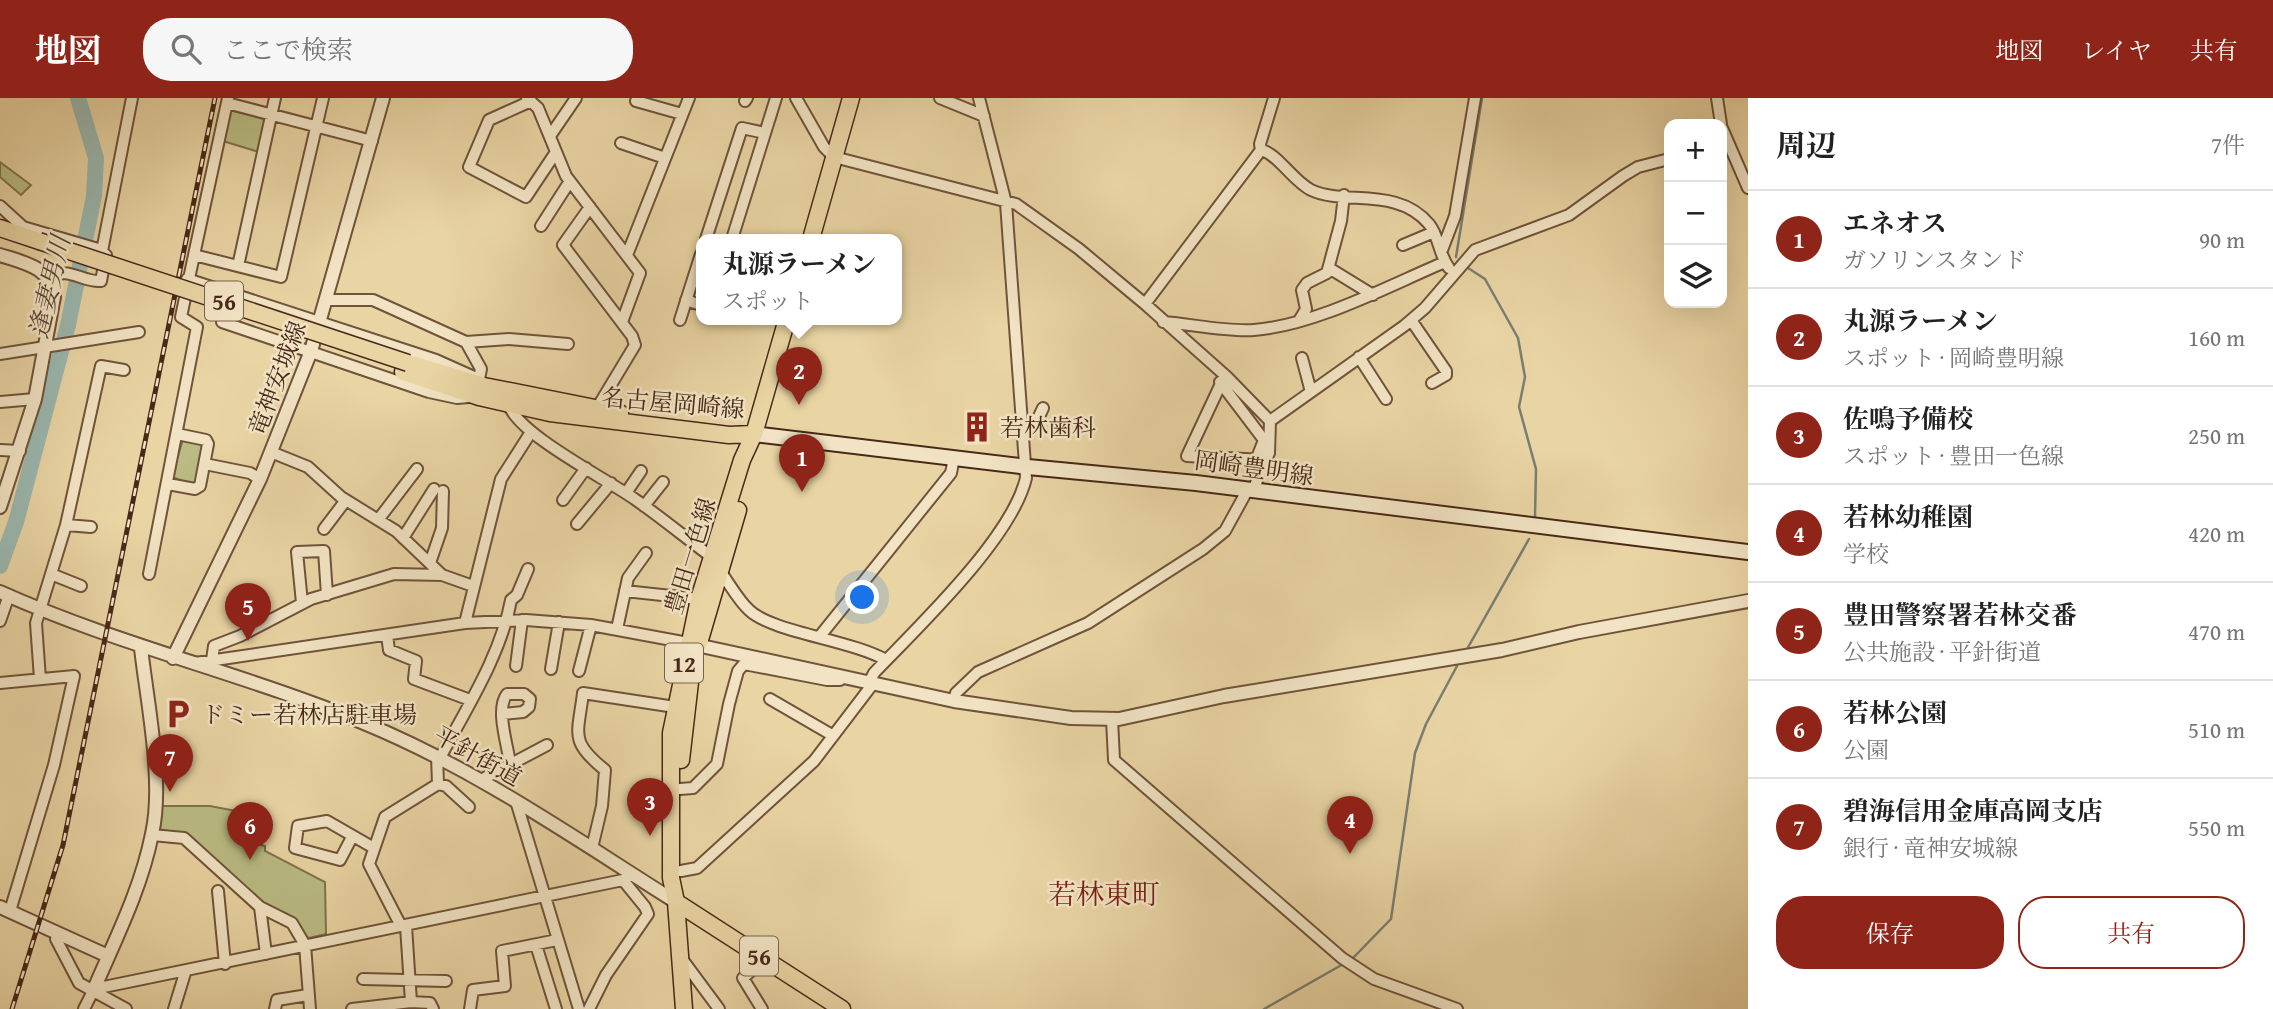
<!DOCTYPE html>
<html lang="ja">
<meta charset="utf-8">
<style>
:root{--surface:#fff;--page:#f6f6f6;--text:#222;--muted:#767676;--line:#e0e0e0;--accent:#8f2418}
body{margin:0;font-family:"Gentium Book Plus","Noto Serif JP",serif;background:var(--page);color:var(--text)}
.controls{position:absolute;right:21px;top:21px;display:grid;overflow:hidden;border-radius:14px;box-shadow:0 7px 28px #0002}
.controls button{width:63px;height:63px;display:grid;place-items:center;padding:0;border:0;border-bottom:2px solid var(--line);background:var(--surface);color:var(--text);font:35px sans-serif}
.you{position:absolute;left:863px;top:500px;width:24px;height:24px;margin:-18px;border:5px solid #fff;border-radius:50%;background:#1a73e8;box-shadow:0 0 0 10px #1a73e833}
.badge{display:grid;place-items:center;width:46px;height:46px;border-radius:50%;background:var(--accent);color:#fff;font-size:23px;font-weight:700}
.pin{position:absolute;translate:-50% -58px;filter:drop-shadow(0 2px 4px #0008)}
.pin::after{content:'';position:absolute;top:37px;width:24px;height:21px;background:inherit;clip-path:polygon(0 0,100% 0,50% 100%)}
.popup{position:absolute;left:696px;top:136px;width:206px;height:91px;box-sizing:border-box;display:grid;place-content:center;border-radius:14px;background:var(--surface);filter:drop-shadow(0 2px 5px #0005);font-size:23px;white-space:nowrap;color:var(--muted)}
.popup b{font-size:26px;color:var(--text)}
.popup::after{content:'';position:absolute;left:50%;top:100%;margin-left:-14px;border:14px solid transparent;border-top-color:var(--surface)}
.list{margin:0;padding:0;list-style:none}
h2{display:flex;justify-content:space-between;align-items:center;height:91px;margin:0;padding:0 28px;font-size:30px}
h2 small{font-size:23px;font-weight:400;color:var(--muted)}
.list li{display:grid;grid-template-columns:46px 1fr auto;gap:21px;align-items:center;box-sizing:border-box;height:98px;padding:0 28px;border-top:2px solid var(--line)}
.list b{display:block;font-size:26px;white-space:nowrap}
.list p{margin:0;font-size:23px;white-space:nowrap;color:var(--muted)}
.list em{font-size:23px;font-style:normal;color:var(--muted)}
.actions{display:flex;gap:14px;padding:21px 28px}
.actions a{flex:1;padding:16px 0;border:2px solid var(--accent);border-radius:28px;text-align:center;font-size:24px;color:var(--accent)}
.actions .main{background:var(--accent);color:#fff}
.icon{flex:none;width:38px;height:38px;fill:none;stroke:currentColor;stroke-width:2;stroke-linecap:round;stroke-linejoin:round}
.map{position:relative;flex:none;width:1748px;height:911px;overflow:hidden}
header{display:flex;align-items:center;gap:42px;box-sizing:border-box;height:98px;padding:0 35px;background:var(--accent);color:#fff}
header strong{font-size:33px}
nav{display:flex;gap:38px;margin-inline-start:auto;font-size:24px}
.search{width:490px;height:63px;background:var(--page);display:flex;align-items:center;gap:18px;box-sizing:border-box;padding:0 24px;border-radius:28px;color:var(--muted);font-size:26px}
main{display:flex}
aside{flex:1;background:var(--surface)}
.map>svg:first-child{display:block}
.green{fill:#babc83;stroke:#81724e;stroke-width:2}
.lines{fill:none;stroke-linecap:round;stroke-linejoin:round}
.stream{stroke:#797e73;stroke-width:2.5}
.river{stroke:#9ab7af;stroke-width:16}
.minor-casing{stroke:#70533b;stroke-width:14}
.tertiary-casing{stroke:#70533b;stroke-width:16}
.secondary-casing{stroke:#482818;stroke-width:18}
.primary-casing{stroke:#482818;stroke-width:19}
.minor{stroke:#f1e3c3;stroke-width:10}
.tertiary{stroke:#f1e3c3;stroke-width:12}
.secondary{stroke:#f1e3c3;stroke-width:14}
.primary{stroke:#e9d4a3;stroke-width:16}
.rail-casing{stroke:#482818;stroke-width:5}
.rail{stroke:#f1e3c3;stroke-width:2.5;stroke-dasharray:8;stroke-linecap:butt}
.primary-bridge-casing{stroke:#482818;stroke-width:19;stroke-linecap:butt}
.primary-bridge{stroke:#e9d4a3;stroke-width:16}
.labels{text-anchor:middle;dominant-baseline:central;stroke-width:5;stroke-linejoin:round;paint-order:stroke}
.shield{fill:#f1e3c3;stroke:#7b604b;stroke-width:2}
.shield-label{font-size:23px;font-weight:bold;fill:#482818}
.street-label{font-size:24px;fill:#482818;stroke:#f1e3c3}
.poi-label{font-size:24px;fill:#482818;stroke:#f1e3c3;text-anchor:start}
.water-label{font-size:26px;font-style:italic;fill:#584536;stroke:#f1e3c3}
.quarter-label{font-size:28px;fill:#7a1f14;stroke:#f1e3c3}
</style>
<header>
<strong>地図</strong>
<div class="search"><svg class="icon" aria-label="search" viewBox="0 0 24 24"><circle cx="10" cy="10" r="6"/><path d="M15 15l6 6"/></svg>ここで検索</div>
<nav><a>地図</a><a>レイヤ</a><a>共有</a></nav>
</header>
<main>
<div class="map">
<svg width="1748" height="911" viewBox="0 0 1748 911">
<rect width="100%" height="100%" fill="#e9d4a3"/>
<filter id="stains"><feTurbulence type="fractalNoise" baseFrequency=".00286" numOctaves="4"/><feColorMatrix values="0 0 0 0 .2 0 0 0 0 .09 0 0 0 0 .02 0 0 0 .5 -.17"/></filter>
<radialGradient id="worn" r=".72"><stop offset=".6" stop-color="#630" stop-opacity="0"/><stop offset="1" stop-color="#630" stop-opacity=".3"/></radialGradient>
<path class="green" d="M230,12L267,22L259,54L223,43Z
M0,64L31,87L21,97L0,79Z
M183,341L201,345L203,348L196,383L191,386L172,379Z
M156,708H210L257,717L251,744L265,748V753L325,784L326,836L309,840L305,838L256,802L185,736L159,732Z"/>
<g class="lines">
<path class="stream" d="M1456,159L1482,0
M1468,170L1485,181L1518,240L1525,279L1519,309L1536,371L1535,419
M1466,553L1529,441
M1352,861L1391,821L1415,655L1426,626L1457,568
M1264,911L1345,865"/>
<path class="river" d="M0,468L16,424L68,227L94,98L96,60L78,0"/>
<g class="minor-casing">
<path id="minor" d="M228,0L194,157L281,179L323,0
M527,0L538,10L566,78L640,175L622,224
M796,0L824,49L834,59L1016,106L1079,151L1145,206L1227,279L1270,323L1269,355L1253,392
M940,0L984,18
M1717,0L1721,26
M531,3L489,22L469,69L526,99L556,54
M636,3L682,16
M745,3L747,0
M227,5L372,43
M1722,30L1748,90
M550,38L576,0
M621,45L665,60
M1261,52C1277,55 1293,83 1311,92C1345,108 1397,88 1429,126C1439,138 1439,157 1449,170
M0,108L23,129L98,151L106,157L101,183C82,185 67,166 49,181
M590,109L563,147L632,238L635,247L597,310
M541,128L570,83
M706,141L742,30L765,35
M732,141L776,0
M1403,147L1434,134
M1442,152L1455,118L1475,0
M102,153L132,0
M627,157L689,0
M238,168L275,0
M1329,170L1373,197
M187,181L436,262L474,279
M327,202H373L466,244L481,271L479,281
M686,202L701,207
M1145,206L1261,52L1260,46L1274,0
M1300,221L1306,211L1302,192L1307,185L1327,175L1341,123L1344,97
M680,222L701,156
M1411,222L1446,273V277L1432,285
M222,224L429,294L457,300L469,299
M1163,224C1192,226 1225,234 1254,232C1316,227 1388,188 1445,164
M466,244L509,241L568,246
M0,256L139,234
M1359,259L1386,301
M1302,260L1311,294
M1225,277L1187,358L1265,362
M1220,284L1264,342L1256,362
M0,304L35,301
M509,307C519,337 607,381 636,402C662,420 687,441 713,460
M1270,323L1404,228L1425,210L1475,152L1569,117L1623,78L1638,69L1669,61
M1025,334L1035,327L1043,310
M0,352L20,353
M271,354L308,369L341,399L396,433L442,477
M205,366L250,375L260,381
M168,386L195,391L200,388L208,346L206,342L177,336
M626,395L641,373
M563,402L586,370
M644,408L663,384
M378,422L417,371
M577,426L611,385
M66,427L91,429
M324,431L346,402
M403,440L434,391
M430,465L442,430L443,393
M720,473C729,485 738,502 749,512C771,534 851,542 886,562
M51,476L81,488
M149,476L197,229L181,219L194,157
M625,493L699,501
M302,505L297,454L324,453L327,497
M0,523L9,497
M465,525L501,381L531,334
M617,531L628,480L646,455
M387,537L389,552L416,563L414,581L470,602
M820,538L951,375L954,360
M212,562L214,548L240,538L311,501L394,476L442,477L473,488
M195,565L465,525L526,522L591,527L688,545
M516,568L522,522
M551,571L559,524
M579,573L591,527
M40,581L36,525L66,427L101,268L124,272
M0,585L74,578L54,667L10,813
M869,585L874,575C918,529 1012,440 1026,380L1006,105L979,0
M770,601L832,637
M954,603L956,595L978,574L1088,525L1203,451L1225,433L1248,391
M503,616L523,614L529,609L530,601L524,596H507C495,611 508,648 510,666
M1112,621L1114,662L1342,860L1374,881L1457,911
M440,660C466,611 501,557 511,502L517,497L528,471
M481,682L547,647
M438,686L446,688L469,709
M680,691L693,690L717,666L729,606L738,573L744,566L827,582H840
M516,703L579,911
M152,737L184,740L260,809L292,825L305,847L310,911
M352,739L340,762L295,750L298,728L327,723L374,750
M592,750L602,708L605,672C569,643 578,637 583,595L675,609
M681,773L697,770L814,663L872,587
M218,793L225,866
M260,809L266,856
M401,828L369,766L385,719L438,686L437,658
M56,841L79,885L126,911
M536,847L556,911
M682,861L719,911
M363,881L446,883
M94,891L623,782L632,777
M411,904L430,905L433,911
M84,911L94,891
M174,911L185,875
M275,911L277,902L308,897
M352,911L411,904L406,828
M470,911L473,892L505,888L502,853L557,842
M589,911L606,877L648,816L645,809L623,782
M762,911L743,880L765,861"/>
</g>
<g class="tertiary-casing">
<path id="tertiary" d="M0,157C22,164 54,170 54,199L35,301L0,409
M0,494C118,547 245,576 364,625C476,671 574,740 676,804
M692,546L954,603L1071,620L1119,621L1224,598L1502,552L1579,534L1748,503
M173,560L260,381L311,253L383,0
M0,809L108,858
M94,891C116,840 141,791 152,736C164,684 147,604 141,550"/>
</g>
<g class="secondary-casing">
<path id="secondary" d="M754,336L1028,369L1196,385L1748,454"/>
</g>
<g class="primary-casing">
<path id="primary" d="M0,130L39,143
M811,141L851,0
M408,265L484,288L620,315
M403,274L479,299L550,315L729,337L754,336
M699,545L738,412
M681,662L690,584
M676,804L842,911
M684,911L676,804L671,780V635L699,501L742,362L754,336L787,221"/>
</g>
<use href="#minor" class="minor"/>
<use href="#tertiary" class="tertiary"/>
<use href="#secondary" class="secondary"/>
<use href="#primary" class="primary"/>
<g class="rail-casing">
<path id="rail" d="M12,911L63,747L215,0"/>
</g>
<use href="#rail" class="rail"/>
<g class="primary-bridge-casing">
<path id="primary-bridge" d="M39,143L408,265"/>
</g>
<use href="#primary-bridge" class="primary-bridge"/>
</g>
<defs>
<g id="building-bare" transform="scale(2.415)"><path d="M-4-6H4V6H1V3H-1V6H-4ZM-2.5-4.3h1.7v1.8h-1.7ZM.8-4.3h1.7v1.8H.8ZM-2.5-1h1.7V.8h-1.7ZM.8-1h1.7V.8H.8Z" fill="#8f2418" stroke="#f1e3c3" stroke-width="2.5" paint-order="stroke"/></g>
<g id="parking-bare" transform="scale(2.415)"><path d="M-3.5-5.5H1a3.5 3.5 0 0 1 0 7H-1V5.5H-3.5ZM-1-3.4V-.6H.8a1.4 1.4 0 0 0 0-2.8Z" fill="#8f2418" stroke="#f1e3c3" stroke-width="2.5" paint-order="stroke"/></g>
</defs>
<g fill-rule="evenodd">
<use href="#building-bare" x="977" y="329"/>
<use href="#parking-bare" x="178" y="616"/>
</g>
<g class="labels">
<g class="shield">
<rect x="205" y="183.5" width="38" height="39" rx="5"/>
<rect x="665" y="545.5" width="38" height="39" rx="5"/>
<rect x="740" y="838.5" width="38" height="39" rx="5"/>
</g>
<g class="shield-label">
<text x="224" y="203">56</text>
<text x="684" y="565">12</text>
<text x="759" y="858">56</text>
</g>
<g class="street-label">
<text transform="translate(277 280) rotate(-69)">竜神安城線</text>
<text transform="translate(673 305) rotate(5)">名古屋岡崎線</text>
<text transform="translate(1254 370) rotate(8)">岡崎豊明線</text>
<text transform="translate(690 458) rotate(-73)">豊田一色線</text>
<text transform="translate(478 658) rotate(29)">平針街道</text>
</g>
<g class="poi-label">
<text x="1000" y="329">若林歯科</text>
<text x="201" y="616">ドミー若林店駐車場</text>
</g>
<g class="water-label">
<text transform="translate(49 189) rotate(-77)">逢妻男川</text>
</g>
<g class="quarter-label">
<text x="1104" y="795">若林東町</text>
</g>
</g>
<rect width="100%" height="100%" filter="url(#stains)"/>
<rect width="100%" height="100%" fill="url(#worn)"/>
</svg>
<div class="controls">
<button>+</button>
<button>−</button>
<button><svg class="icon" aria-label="layers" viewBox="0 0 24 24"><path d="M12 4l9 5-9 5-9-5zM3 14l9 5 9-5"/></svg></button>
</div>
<div class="you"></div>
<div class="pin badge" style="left:802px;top:394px">1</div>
<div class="pin badge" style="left:799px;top:307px">2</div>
<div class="popup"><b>丸源ラーメン</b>スポット</div>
<div class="pin badge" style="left:650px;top:738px">3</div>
<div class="pin badge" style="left:1350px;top:756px">4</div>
<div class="pin badge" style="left:248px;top:543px">5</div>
<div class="pin badge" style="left:250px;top:762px">6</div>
<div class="pin badge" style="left:170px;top:694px">7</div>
</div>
<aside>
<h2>周辺<small>7件</small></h2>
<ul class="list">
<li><span class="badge">1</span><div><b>エネオス</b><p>ガソリンスタンド</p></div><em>90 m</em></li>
<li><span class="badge">2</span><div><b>丸源ラーメン</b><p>スポット · 岡崎豊明線</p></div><em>160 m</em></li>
<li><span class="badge">3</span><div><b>佐鳴予備校</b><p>スポット · 豊田一色線</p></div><em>250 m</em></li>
<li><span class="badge">4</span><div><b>若林幼稚園</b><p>学校</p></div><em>420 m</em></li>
<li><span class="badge">5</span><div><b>豊田警察署若林交番</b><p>公共施設 · 平針街道</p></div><em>470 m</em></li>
<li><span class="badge">6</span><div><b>若林公園</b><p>公園</p></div><em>510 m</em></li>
<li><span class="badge">7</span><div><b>碧海信用金庫高岡支店</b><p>銀行 · 竜神安城線</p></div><em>550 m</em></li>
</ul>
<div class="actions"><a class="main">保存</a><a>共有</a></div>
</aside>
</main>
